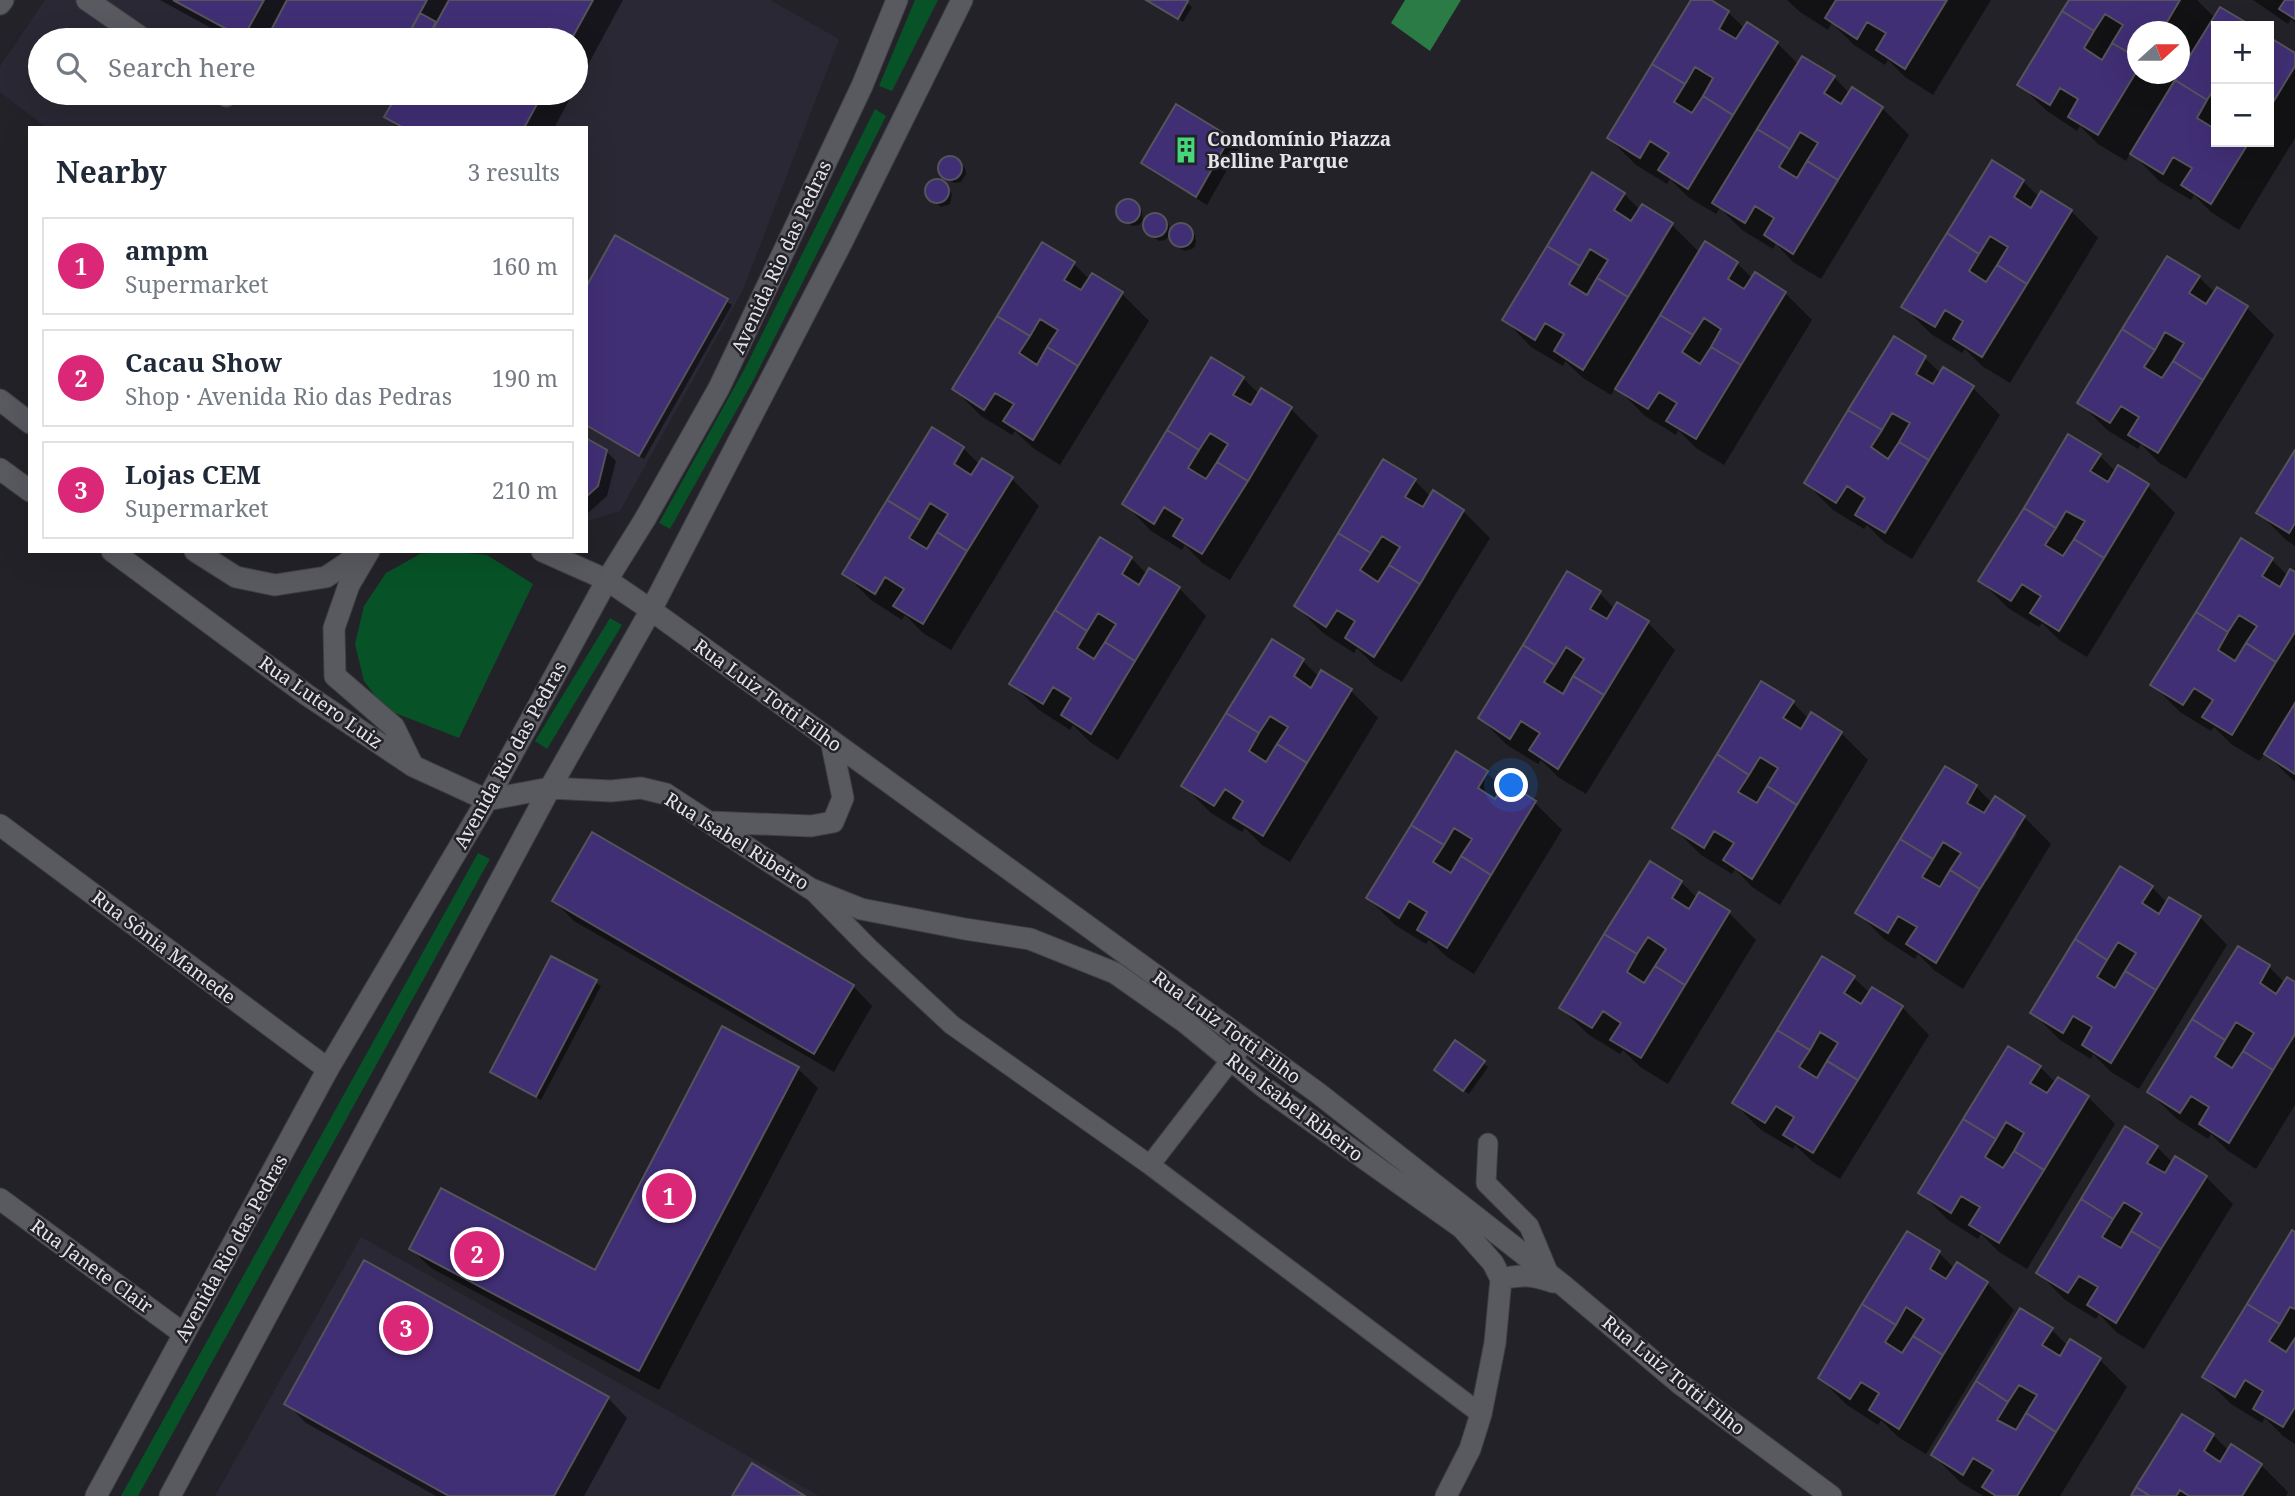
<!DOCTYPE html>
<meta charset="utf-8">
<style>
:root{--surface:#fff;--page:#f6f6f7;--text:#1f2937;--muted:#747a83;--line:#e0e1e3;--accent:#db2777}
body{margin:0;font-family:"Noto Serif",serif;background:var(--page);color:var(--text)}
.controls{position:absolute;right:21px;top:21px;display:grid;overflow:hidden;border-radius:0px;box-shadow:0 7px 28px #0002}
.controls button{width:63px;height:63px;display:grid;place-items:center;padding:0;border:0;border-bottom:2px solid var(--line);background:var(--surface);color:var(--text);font:35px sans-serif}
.compass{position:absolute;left:2127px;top:21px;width:63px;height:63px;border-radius:50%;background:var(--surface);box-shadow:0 7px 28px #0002;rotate:69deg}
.you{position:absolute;left:1512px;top:786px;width:24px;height:24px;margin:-18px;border:5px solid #fff;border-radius:50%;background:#1a73e8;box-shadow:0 0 0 10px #1a73e833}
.badge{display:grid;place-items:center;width:46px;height:46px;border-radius:50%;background:var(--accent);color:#fff;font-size:23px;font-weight:700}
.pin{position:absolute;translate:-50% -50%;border:4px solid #fff;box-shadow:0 2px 7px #0006}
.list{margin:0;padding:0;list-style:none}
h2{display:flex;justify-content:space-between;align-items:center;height:91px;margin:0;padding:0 28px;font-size:30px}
h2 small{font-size:23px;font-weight:400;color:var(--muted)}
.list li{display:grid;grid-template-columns:46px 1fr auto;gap:21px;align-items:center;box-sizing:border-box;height:98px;margin:0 14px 14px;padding:0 14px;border:2px solid var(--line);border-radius:0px}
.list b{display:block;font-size:26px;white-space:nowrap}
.list p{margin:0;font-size:23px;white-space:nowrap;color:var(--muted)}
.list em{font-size:23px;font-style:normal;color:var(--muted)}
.icon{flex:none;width:38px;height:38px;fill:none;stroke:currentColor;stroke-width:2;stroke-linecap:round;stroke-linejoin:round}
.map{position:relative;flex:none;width:2295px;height:1496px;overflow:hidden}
.search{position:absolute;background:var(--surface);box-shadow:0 7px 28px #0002;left:28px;top:28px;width:560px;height:77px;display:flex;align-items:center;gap:18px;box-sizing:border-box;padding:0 24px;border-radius:38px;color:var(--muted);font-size:26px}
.panel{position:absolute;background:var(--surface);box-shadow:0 7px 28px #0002;left:28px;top:126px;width:560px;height:427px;border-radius:0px}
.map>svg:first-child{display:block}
.built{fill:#2a2834;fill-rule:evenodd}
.green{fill:#075327}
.water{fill:#2a7b45}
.shadow{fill:#0007;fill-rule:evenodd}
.building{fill:#412f75;stroke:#55545b;stroke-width:2}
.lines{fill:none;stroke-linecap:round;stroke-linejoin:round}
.lane-casing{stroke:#403f45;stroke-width:21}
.street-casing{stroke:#403f45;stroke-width:23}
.secondary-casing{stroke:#403f45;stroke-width:23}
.lane{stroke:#595960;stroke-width:19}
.street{stroke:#595960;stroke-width:21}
.secondary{stroke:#595960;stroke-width:21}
.labels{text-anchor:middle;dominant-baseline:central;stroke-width:5;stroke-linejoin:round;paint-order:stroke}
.poi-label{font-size:19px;font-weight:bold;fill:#e5e4e9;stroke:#232228;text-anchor:start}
.street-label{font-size:19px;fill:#e5e4e9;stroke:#232228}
</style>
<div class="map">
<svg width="2295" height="1496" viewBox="0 0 2295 1496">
<rect width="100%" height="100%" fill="#232228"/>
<path class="built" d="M45,0H770L839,39L743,290L620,511L588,521L586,128H47L0,92V66ZM40,40H576V93H40Z
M361,1237L819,1496H215Z"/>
<path class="green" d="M915,0H938L892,91L879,86Z
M875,109L886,116L753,381L670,529L659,523L744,370Z
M445,551L487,555L533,584L459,738L385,709L364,681L355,644L364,606L386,573L420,554Z
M610,618L622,625L547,749L535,741Z
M478,853L490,859L138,1496H121Z"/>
<path class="water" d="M1405,0H1461L1430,51L1391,23Z"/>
<path class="shadow" d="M160,0H623L576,87V40H281L275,34L272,40H233Z
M1145,0H1183L1192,7L1183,22Z
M1693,0H1708L1728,12L1745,29L1777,43L1799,65L1834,77L1850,94L1882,108L1909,135L1821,279L1793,262L1776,244L1773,249L1742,230L1720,208L1716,214L1688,197L1670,179L1667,184L1636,165L1609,138Z
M1787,0H1991L1933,95L1905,77L1888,60L1885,65L1854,45L1832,23L1828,30L1800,12Z
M2071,0H2197L2215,18L2221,9L2248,26H2216V142H2269V42L2270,40L2295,55V138L2239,230L2211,212L2194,195L2191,200L2159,181L2131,152L2126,161L2098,144L2080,126L2077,131L2047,111L2019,84ZM2138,32H2180V74H2138Z
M2253,0H2295V23L2291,19L2288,24Z
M369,93H573L554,128H398L387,117L393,106Z
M1229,139L1239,149L1207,205L1153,172L1143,163Z
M950,157L965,168L966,174L961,182L954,183L948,179L941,169L945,159Z
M937,181L943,183L952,194L950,204L941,207L929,198L927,192L931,183Z
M2023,181L2039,197L2041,193L2071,211L2098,238L2010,383L1982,366L1965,349L1962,353L1931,334L1904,307Z
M1624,194L1640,210L1672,225L1700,253L1737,263L1753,279L1785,293L1812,320L1724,465L1696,448L1678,430L1676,435L1645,416L1616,387L1611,395L1583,378L1565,361L1563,366L1531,347L1504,319ZM1661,240L1664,241L1635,289L1632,286Z
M1128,200L1142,211L1143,221L1139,225L1132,226L1121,218L1118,208L1122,203Z
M1155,215L1169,225V234L1175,227L1184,226L1190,230L1195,235L1196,242L1194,248L1185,251L1179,248L1174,242L1171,234L1165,240L1159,241L1153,237L1148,232L1145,223L1149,217Z
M616,237L732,305L644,459L586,425V290Z
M1074,264L1090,280L1122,294L1149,321L1060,465L1033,448L1015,431L1012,435L981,416L954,389Z
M2199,277L2215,293L2247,308L2274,335L2186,479L2158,462L2141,444L2138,449L2107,430L2080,403Z
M1925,358L1941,374L1944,369L1973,388L2000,415L1912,559L1884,542L1867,525L1864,529L1833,510L1806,483Z
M1243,378L1259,394L1291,409L1318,436L1230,580L1202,563L1185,545L1182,550L1151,531L1124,503Z
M2069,437L2100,456L2116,472L2119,468L2148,486L2175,513L2087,657L2059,640L2042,623L2039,627L2008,608L1981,581Z
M586,440L606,451L616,461L607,496L586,515Z
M963,448L980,465L1012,479L1039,506L951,650L923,633L905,615L902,620L871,600L844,573Z
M2295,453V546L2286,540L2259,513Z
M1384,462L1415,481L1431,497L1463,511L1490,538L1402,682L1374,665L1357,648L1354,653L1323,633L1296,606Z
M2241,540L2272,560L2288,576L2295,574V782L2265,753L2259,761L2231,744L2214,727L2211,731L2180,712L2153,685Z
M1131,558L1147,574L1150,570L1179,588L1206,616L1118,760L1090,742L1073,725L1070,730L1039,710L1011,683Z
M1599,593L1615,609L1648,623L1675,650L1586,794L1558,777L1541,760L1538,764L1507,745L1480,718Z
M1272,641L1303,661L1319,677L1322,673L1351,691L1378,718L1290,862L1262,845L1245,828L1242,832L1211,813L1184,786Z
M1793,703L1809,719L1841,733L1868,760L1780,905L1752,887L1735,869L1732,874L1701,855L1674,828Z
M1456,753L1487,773L1503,789L1506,784L1535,803L1562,830L1474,974L1447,957L1429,940L1426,944L1395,925L1368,898ZM1475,898H1479L1450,946L1447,945Z
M1976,787L1992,803L1995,799L2024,817L2051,844L1963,989L1935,971L1918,954L1915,959L1884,939L1857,912ZM2014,832L2017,834L1987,881L1985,879Z
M1681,882L1697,898L1700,894L1729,913L1756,940L1668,1084L1640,1067L1623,1050L1620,1054L1589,1035L1561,1008Z
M2152,887L2167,903L2200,917L2227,945L2139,1089L2111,1072L2093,1054L2091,1059L2060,1040L2033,1013Z
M554,901L853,986L872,1006L834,1072L574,921Z
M551,958L601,986L541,1100L492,1072Z
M2269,967L2285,983L2295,984V1105L2256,1169L2228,1151L2211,1134L2208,1139L2177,1119L2149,1092Z
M1854,978L1870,993L1902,1007L1929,1035L1840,1179L1813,1162L1795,1145L1793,1149L1761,1130L1734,1103Z
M723,1028L798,1069L818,1088L659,1390L431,1268L411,1249L596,1272Z
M1483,1063L1488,1067L1469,1094L1441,1074Z
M2040,1067L2056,1083L2088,1097L2115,1124L2027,1269L1999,1252L1981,1234L1978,1239L1948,1220L1920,1192Z
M2157,1147L2173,1163L2206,1177L2233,1204L2144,1349L2116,1332L2099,1314L2096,1319L2065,1300L2038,1272Z
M2295,1234V1444L2283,1436L2265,1418L2262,1423L2231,1404L2204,1377Z
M1939,1253L1955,1269L1987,1283L2014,1310L1926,1454L1898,1437L1881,1420L1878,1425L1847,1405L1820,1378Z
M2052,1330L2068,1346L2100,1360L2127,1387L2060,1496H1983L1960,1482L1933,1455Z
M608,1398L627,1418L584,1496H436L306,1423L287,1404Z
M2213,1435L2229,1451L2261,1465L2288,1492L2286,1496H2133Z"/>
<path class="building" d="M173,0H264L243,38Z
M287,0H427L405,40H285L270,32Z
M449,0H593L571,40H427Z
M1146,0H1186L1188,1L1178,19Z
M1691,0H1711L1729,11L1719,29L1736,39L1747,22L1778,42L1733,115L1703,96L1713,78L1695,67L1685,84L1652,64Z
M1836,0H1947L1905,69L1876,50L1886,33L1867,22L1857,39L1825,18Z
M2069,0H2180L2161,32H2138V58L2112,43L2123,25L2105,14L2094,31L2062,11Z
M2285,0H2295V19L2279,9Z
M2220,7L2252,26H2216V86L2207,100L2175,80Z
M2062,11L2094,31L2084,48L2102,60L2112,43L2138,58V69L2098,135L2068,117L2078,99L2060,88L2050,105L2017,85Z
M420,13L436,22L427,40H422L411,30Z
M2269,37L2295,53V66L2269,109Z
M1802,56L1835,76L1824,93L1841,104L1852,87L1883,107L1838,180L1807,161L1818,143L1800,132L1790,149L1757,129Z
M1652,64L1685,84L1674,102L1692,113L1703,96L1733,115L1688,189L1658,170L1669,153L1650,141L1640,158L1607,138Z
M2175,80L2207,100L2197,118L2215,129L2216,127V142H2249L2211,204L2181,185L2192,168L2173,157L2163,174L2130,154Z
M398,93H543L524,128H404L384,117Z
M1176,104L1230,137L1196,197L1141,163Z
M1757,129L1790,149L1779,167L1797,178L1807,161L1838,180L1793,254L1764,235L1774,218L1755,206L1745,223L1712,203Z
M938 168a12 12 0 1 1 24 0a12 12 0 1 1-24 0Z
M1992,160L2024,180L2014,197L2031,208L2041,191L2072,210L2027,284L1997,265L2008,247L1990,236L1979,254L1947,233Z
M1592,172L1625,193L1614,210L1631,221L1642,204L1673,223L1628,297L1597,278L1608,260L1590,249L1580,266L1547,246Z
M925 191a12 12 0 1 1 24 0a12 12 0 1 1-24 0Z
M1116 211a12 12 0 1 1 24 0a12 12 0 1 1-24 0Z
M1143 225a12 12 0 1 1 24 0a12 12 0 1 1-24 0Z
M1169 235a12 12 0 1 1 24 0a12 12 0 1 1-24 0Z
M1947,233L1979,254L1969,271L1986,282L1997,265L2027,284L1982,357L1953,339L1963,321L1945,310L1935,327L1901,307Z
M615,235L728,299L639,456L586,425V287Z
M1705,241L1738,262L1728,279L1744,289L1755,272L1786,292L1741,365L1711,347L1721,329L1704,318L1693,335L1660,315Z
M1042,242L1075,262L1064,280L1081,290L1092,273L1123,292L1078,366L1047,347L1058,330L1040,319L1030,336L997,316Z
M1547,246L1580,266L1569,284L1587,295L1597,278L1628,297L1583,370L1554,351L1564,334L1545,323L1535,340L1502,320Z
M2167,256L2200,276L2189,293L2206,304L2217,287L2248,306L2203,380L2173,361L2184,343L2165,332L2155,350L2122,329Z
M1660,315L1693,335L1682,352L1700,364L1711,347L1741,365L1696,439L1666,421L1677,403L1659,392L1648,409L1615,389Z
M997,316L1030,336L1019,353L1037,365L1047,347L1078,366L1033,440L1003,421L1014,404L995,393L984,410L952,389Z
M2122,329L2155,350L2144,367L2162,378L2173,361L2203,380L2158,453L2128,435L2139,417L2121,406L2110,423L2077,403Z
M1894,336L1926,356L1916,374L1933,384L1943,367L1974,386L1929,460L1899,442L1910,423L1892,413L1882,430L1848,410Z
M1211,357L1244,377L1233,395L1251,405L1261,388L1292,407L1248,481L1217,462L1228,444L1210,433L1199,450L1167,430Z
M1848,410L1882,430L1871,447L1888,459L1899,442L1929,460L1885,533L1855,515L1865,498L1847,486L1836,503L1804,483Z
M932,427L964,447L954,464L971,475L982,458L1013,477L967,551L937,532L948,514L930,503L920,520L887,500Z
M1167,430L1199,450L1188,468L1206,479L1217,462L1248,481L1202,554L1173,536L1183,519L1164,507L1154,524L1122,504Z
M2068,434L2101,454L2090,471L2108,482L2118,465L2149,484L2104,558L2074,539L2085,521L2066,511L2056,528L2024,508Z
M586,438L607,450L598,486L586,497Z
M2295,450V523L2289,533L2256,513Z
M1383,459L1416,479L1405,497L1423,507L1433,490L1464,510L1420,584L1389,565L1400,547L1382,536L1371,553L1338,533Z
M887,500L920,520L909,538L927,549L937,532L967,551L923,624L893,606L904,589L885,577L875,594L842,574Z
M2024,508L2056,528L2045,545L2063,556L2074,539L2104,558L2059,631L2030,613L2041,596L2022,584L2011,601L1978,581Z
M1338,533L1371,553L1360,570L1378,582L1389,565L1420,584L1374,657L1345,638L1355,621L1337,610L1326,627L1294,606Z
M1100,537L1132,557L1122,574L1139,585L1149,568L1180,587L1135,661L1105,642L1116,624L1098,613L1087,631L1055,610Z
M2241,538L2273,558L2262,576L2280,587L2290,569L2295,572V632L2276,662L2246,643L2257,626L2239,615L2228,632L2196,612Z
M1567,571L1601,591L1590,609L1607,619L1617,602L1649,621L1604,695L1573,676L1584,659L1566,647L1555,665L1523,645Z
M1055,610L1087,631L1077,648L1094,659L1105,642L1135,661L1091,734L1061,715L1071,698L1053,687L1043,704L1009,684Z
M2196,612L2228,632L2218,650L2235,661L2246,643L2276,662L2232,735L2202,717L2213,700L2194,688L2183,705L2150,685Z
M1272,639L1304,659L1294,676L1311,688L1321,670L1352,689L1307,763L1277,744L1288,727L1270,716L1259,733L1226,713Z
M1523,645L1555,665L1544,682L1563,694L1573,676L1604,695L1558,769L1529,750L1540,733L1521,721L1510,739L1478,718Z
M1761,681L1794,701L1783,718L1801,729L1811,712L1842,732L1797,805L1767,786L1778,768L1760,757L1749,775L1717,754Z
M2295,703V774L2264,754Z
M1226,713L1259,733L1249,751L1266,762L1277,744L1307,763L1263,836L1233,818L1243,801L1225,789L1214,806L1181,786Z
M1456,751L1488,771L1478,788L1495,799L1506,782L1536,801L1491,875L1461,856L1472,839L1454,828L1444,845L1411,825Z
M1717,754L1749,775L1738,792L1757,803L1767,786L1797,805L1752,879L1723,860L1734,843L1714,831L1704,848L1672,828Z
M1945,766L1977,785L1967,803L1984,813L1995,796L2025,816L1980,889L1950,870L1961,853L1943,842L1933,859L1900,839Z
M1411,825L1444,845L1433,862L1451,873L1461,856L1491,875L1447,948L1417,930L1427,912L1409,901L1399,918L1366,898Z
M592,832L854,985L814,1054L552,901Z
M1900,839L1933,859L1922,877L1940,887L1950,870L1980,889L1936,963L1906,944L1917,927L1898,916L1888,933L1855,913Z
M1650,861L1682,881L1672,898L1689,909L1699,892L1730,911L1685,985L1655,966L1666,949L1648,937L1637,954L1604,934Z
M2120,866L2153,886L2142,903L2159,914L2169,897L2201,916L2156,990L2125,971L2136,953L2118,942L2107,960L2075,939Z
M1604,934L1637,954L1627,972L1644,983L1655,966L1685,985L1641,1058L1610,1040L1621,1023L1603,1011L1592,1028L1559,1008Z
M2075,939L2107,960L2097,977L2115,988L2125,971L2156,990L2111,1063L2082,1045L2092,1027L2073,1016L2063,1033L2030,1013Z
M2238,946L2270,965L2260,983L2276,994L2287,977L2295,982V1034L2273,1070L2243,1051L2254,1033L2236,1022L2225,1040L2192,1019Z
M551,956L597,980L536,1097L490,1072Z
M1822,956L1855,976L1844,993L1861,1004L1872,987L1903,1006L1858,1080L1827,1061L1838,1043L1820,1032L1810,1050L1777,1030Z
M2192,1019L2225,1040L2215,1057L2232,1068L2243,1051L2273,1070L2229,1143L2199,1124L2209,1107L2191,1096L2180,1113L2147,1092Z
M722,1026L799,1067L639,1371L409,1249L441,1188L595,1270Z
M1777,1030L1810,1050L1799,1067L1817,1078L1827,1061L1858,1080L1813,1153L1783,1135L1794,1117L1776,1106L1765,1123L1732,1103Z
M1455,1040L1485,1061L1463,1091L1434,1070Z
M2008,1046L2041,1066L2030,1083L2047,1093L2058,1077L2089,1096L2044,1170L2014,1151L2024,1133L2006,1122L1996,1139L1963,1119Z
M1963,1119L1996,1139L1985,1157L2003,1168L2014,1151L2044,1170L1999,1243L1969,1225L1980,1207L1961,1196L1951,1213L1918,1193Z
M2125,1126L2158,1146L2147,1163L2165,1173L2175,1156L2207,1176L2161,1249L2131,1231L2142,1213L2124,1202L2113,1219L2081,1199Z
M2081,1199L2113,1219L2102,1237L2121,1248L2131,1231L2161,1249L2116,1323L2087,1305L2098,1287L2079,1276L2068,1293L2036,1273Z
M2292,1230L2295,1232V1309L2290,1307L2280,1324L2247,1304Z
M1907,1231L1940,1251L1930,1269L1946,1279L1957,1262L1988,1282L1943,1355L1913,1336L1924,1319L1906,1307L1896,1325L1862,1304Z
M364,1260L609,1397L554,1496H449L284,1404Z
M1862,1304L1896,1325L1885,1342L1902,1353L1913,1336L1943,1355L1899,1429L1869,1410L1879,1393L1861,1382L1850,1399L1818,1378Z
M2247,1304L2280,1324L2269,1341L2286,1352L2295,1338V1407L2283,1427L2253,1409L2263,1391L2245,1380L2235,1397L2202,1377Z
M2020,1308L2053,1328L2042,1345L2060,1356L2070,1339L2101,1358L2056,1432L2026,1413L2037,1395L2019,1385L2008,1402L1976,1381Z
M1976,1381L2008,1402L1997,1420L2016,1430L2026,1413L2056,1432L2017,1496H1996L1982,1487L1993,1470L1973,1458L1963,1475L1931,1455Z
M2182,1414L2214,1434L2204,1451L2220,1462L2231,1444L2262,1464L2242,1496H2189L2180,1490L2176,1496H2150L2136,1487Z
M752,1463L805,1496H732Z
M2136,1487L2150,1496H2131Z"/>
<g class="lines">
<g class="lane-casing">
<path id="lane" d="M812,890L870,949L952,1025L1150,1165L1481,1414
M1488,1143L1486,1183L1529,1226L1549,1274
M1150,1165L1241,1047"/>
</g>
<g class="street-casing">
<path id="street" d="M87,0L145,40
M0,4L3,0
M221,93L226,96
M0,825L328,1069
M0,1199L184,1334"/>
</g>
<g class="secondary-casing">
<path id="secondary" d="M0,400L30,423
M0,469L30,491
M112,551L307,695L413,766L487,800L550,788L611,791L641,788L666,794L811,889L861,909L965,929L1030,939L1115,973L1186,1023L1265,1088L1462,1228L1493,1263L1501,1279L1495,1343L1481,1414L1470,1449L1446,1496
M195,551L236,577L275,585L326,577L365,551
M369,551L349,585L334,628L335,676L394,727L413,766
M542,551L607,580L651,610L1318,1093L1564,1286L1679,1383L1831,1496
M710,822L811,826L833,822L843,798L831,740
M1501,1279C1522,1274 1533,1275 1553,1282
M96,1496L328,1069L487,800L607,580L645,519L719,388L862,86L897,0
M170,1496L550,788L651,610L842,242L962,0"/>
</g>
<use href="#lane" class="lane"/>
<use href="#street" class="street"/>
<use href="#secondary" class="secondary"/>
</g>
<defs>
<g id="building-bare" transform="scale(2.1)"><path d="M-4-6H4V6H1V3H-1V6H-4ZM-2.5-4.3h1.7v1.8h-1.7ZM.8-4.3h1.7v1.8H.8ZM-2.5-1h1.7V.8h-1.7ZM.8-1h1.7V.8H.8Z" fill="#46d77a" stroke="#232228" stroke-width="2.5" paint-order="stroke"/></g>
</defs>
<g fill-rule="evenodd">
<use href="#building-bare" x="1186" y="150"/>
</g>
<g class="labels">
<g class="poi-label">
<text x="1207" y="139">Condomínio Piazza<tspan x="1207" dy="22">Belline Parque</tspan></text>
</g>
<g class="street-label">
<text transform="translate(781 257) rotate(-65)">Avenida Rio das Pedras</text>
<text transform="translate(768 695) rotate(36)">Rua Luiz Totti Filho</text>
<text transform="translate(321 702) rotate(35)">Rua Lutero Luiz</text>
<text transform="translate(510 755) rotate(-61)">Avenida Rio das Pedras</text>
<text transform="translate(737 841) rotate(32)">Rua Isabel Ribeiro</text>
<text transform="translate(164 947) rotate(37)">Rua Sônia Mamede</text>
<text transform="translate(1227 1027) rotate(36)">Rua Luiz Totti Filho</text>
<text transform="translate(1295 1107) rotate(37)">Rua Isabel Ribeiro</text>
<text transform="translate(231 1248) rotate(-61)">Avenida Rio das Pedras</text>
<text transform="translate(92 1266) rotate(36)">Rua Janete Clair</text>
<text transform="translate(1674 1375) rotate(39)">Rua Luiz Totti Filho</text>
</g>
</g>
</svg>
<div class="controls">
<button>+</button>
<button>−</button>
</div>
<svg class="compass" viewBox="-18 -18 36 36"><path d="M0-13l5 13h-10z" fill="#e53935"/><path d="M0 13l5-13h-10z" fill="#747a83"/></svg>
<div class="you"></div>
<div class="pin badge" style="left:669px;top:1196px">1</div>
<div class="pin badge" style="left:477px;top:1254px">2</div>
<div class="pin badge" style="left:406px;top:1328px">3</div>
<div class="search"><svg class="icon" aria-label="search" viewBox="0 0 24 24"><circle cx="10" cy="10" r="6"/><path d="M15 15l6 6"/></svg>Search here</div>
<section class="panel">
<h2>Nearby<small>3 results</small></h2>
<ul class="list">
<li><span class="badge">1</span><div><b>ampm</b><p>Supermarket</p></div><em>160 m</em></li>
<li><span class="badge">2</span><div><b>Cacau Show</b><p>Shop · Avenida Rio das Pedras</p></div><em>190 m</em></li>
<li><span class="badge">3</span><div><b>Lojas CEM</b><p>Supermarket</p></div><em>210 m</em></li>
</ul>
</section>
</div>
